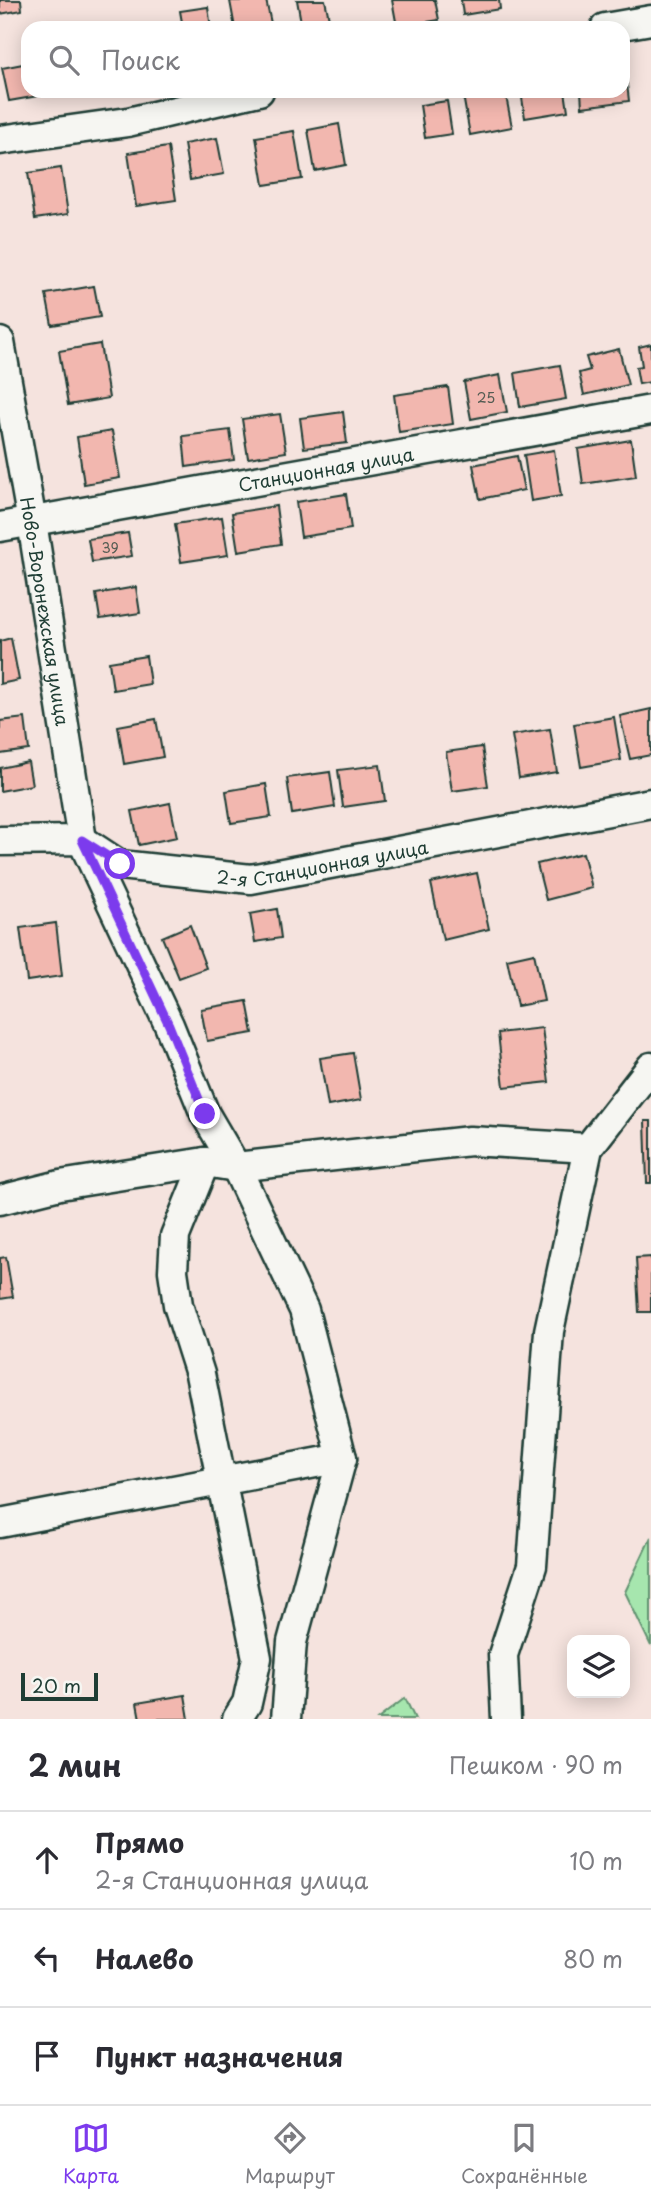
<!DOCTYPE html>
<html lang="ru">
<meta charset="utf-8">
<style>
:root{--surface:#fff;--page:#f2f2f3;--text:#2b2b33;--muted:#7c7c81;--line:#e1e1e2;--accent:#7c3aed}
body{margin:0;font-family:"Playpen Sans",sans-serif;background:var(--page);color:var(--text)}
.controls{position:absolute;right:21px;bottom:21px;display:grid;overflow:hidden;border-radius:14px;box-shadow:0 4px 18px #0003}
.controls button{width:63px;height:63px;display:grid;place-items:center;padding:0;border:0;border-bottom:2px solid var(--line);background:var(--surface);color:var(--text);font:35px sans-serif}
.scale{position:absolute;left:21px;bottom:18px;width:77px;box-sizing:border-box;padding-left:7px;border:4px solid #1f3d34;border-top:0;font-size:19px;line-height:24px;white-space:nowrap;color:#1f3d34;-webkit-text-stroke:5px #f6f6f2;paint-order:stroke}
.stop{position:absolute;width:21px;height:21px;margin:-16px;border:5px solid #7c3aed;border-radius:50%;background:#fff}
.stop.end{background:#7c3aed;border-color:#fff;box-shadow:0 2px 7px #0008}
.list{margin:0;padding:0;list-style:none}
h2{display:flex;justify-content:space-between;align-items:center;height:91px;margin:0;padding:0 28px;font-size:30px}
h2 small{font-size:23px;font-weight:400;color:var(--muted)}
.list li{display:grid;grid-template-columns:46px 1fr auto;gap:21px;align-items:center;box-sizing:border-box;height:98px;padding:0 28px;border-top:2px solid var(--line)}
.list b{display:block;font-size:26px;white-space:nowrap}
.list p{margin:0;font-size:23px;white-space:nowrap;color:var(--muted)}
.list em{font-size:23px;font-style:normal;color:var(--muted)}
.icon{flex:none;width:38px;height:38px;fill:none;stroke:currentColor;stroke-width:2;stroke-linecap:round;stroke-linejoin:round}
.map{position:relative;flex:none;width:651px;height:1719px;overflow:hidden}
.search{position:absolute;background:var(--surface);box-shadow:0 4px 18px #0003;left:21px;right:21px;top:21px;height:77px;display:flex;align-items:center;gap:18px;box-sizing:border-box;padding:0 24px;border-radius:21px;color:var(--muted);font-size:26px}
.sheet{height:385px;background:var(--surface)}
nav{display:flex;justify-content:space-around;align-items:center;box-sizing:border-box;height:98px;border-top:2px solid var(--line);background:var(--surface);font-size:19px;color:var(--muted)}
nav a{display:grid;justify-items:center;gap:4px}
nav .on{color:var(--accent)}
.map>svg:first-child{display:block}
.green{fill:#a6e6ae;stroke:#629271;stroke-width:2}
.building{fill:#f2b7af;stroke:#1f3d34;stroke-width:2}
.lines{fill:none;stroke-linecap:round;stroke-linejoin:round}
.minor-casing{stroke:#1f3d34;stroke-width:33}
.minor{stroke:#f6f6f2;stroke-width:28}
.route{stroke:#7c3aed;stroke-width:9}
.labels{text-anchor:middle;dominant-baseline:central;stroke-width:7;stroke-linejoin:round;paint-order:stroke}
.number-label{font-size:14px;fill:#545c53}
.street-label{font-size:18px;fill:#1f3d34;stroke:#f6f6f2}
</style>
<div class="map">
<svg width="651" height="1719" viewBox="0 0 651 1719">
<rect width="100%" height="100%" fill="#f5e3de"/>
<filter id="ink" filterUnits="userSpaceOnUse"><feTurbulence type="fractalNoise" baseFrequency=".0143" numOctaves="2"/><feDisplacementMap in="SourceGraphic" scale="14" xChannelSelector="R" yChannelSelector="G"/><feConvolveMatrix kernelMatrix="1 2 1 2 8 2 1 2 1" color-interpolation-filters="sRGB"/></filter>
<g filter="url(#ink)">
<path class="green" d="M651,1537V1646L625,1592Z
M405,1698L415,1719H378Z"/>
<path class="building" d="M0,0H21L22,10L0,14Z
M266,0L272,28H235L230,1Z
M297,0H325L331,28H302Z
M392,0H435L439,20L397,27Z
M461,0H499L500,9L463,15Z
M208,7L211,28H183L180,11Z
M28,63V91H43L44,95L9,101L2,68Z
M623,67H625L629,101L582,107L581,91H623Z
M485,91H505L512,127L470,135L463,95Z
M521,91H565L568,111L525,118Z
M447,101L452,134L425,138L420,105Z
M339,124L346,165L315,171L308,130Z
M294,131L302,179L264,185L256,137Z
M217,138L224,174L190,180L184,144Z
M168,147L176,200L136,206L128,153Z
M61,168L68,214L35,219L28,173Z
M94,286L100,317L52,325L46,294Z
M100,344L109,398L68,405L59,351Z
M651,344V382L639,384L636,367L642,366L639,347Z
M619,349L628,385L584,395L579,373L590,370L586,357Z
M560,365L566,399L520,407L515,373Z
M500,375L507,412L471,419L464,382Z
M448,387L453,424L399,432L394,395Z
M343,412L347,443L304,448L300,418Z
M280,414L286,452L248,458L242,419Z
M230,430L234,460L186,467L183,436Z
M112,431L120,478L84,484L77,437Z
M631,440L636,476L583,484L578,449Z
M554,450L561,496L531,501L524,455Z
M517,456L524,490L480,499L473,465Z
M346,494L351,529L301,537L296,502Z
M276,506L281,544L238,551L232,513Z
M222,517L228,555L181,562L175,524Z
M128,533L132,556L92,562L88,539Z
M136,587L140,613L100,619L96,594Z
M11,638L19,680L0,684V641Z
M146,656L150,684L113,690L109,662Z
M651,709V755L630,759L620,716Z
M614,717L621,760L581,767L574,724Z
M25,718L29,750L0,754V721Z
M156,719L163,757L124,764L118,726Z
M550,729L557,772L519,778L512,735Z
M482,747L488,786L452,791L446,752Z
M28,762L32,785L0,791V768Z
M380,765L385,801L343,807L338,770Z
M330,772L335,807L292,814L287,778Z
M266,784L271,817L231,823L226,791Z
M170,803L177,837L139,845L132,811Z
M583,853L592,888L546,900L537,864Z
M477,873L489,929L443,940L431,883Z
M277,909L281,938L255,942L250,914Z
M56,923L62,976L27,981L20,928Z
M190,925L206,968L179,978L162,937Z
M534,953L544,1001L517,1006L507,959Z
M247,1001L253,1033L207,1041L201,1009Z
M542,1028L549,1082L504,1087L498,1033Z
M353,1053L361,1100L328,1106L320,1058Z
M645,1121H651V1183H647Z
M6,1257L13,1297L0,1299V1258Z
M651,1257V1312H639L636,1258Z
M185,1695L189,1719H140L137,1703Z"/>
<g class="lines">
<g class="minor-casing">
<g id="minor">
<path d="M605,28L651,20"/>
<path d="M0,140L128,122L259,91"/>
<path id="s1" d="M0,342L32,522L82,840L169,1025L205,1114L236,1167L304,1310L342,1458L292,1642L286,1719"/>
<path id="s2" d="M0,527L651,410"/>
<path id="s3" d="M0,841L82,840L120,865L251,879L651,803"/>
<path d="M205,1162L175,1236L173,1271L178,1305L200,1374L257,1658L247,1703L237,1719"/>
<path d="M0,1200L60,1185L205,1162L236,1167L470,1141L588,1148"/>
<path d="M0,1523L342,1458"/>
<path d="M506,1719L503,1655L532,1566L549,1331L588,1148L651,1067"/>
</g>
</g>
<use href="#minor" class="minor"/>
</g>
</g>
<g class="lines" filter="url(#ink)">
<path class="route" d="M120,864L82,840L169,1025L205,1114"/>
</g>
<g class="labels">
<g class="number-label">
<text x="486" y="397">25</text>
<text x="110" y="547">39</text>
</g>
<g class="street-label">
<text stroke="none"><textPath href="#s2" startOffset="331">Станционная улица</textPath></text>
<text stroke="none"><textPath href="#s1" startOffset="273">Ново-Воронежская улица</textPath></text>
<text stroke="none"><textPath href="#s3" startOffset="332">2-я Станционная улица</textPath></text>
</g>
</g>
</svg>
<div class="controls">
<button><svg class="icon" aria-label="layers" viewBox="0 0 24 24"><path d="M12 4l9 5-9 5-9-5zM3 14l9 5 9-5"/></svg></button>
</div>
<div class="scale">20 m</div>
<div class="stop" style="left:120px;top:864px"></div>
<div class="stop end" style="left:205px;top:1114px"></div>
<div class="search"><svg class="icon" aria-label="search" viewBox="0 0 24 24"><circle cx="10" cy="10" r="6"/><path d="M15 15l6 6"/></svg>Поиск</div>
</div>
<section class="sheet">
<h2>2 мин<small>Пешком · 90 m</small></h2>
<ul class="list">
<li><svg class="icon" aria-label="ahead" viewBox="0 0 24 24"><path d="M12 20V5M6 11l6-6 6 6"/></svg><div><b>Прямо</b><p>2-я Станционная улица</p></div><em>10 m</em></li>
<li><svg class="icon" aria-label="left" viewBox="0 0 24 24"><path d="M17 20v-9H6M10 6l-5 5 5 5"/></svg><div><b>Налево</b></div><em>80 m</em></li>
<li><svg class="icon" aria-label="arrive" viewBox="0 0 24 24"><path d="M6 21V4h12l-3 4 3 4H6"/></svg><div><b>Пункт назначения</b></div></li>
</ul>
</section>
<nav>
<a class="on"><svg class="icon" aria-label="map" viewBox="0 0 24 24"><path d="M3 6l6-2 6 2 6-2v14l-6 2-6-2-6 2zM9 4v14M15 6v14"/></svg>Карта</a>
<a><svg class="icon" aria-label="directions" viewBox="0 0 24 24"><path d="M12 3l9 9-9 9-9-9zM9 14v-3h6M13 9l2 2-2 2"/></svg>Маршрут</a>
<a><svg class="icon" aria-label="saved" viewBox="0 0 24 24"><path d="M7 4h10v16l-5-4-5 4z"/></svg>Сохранённые</a>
</nav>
